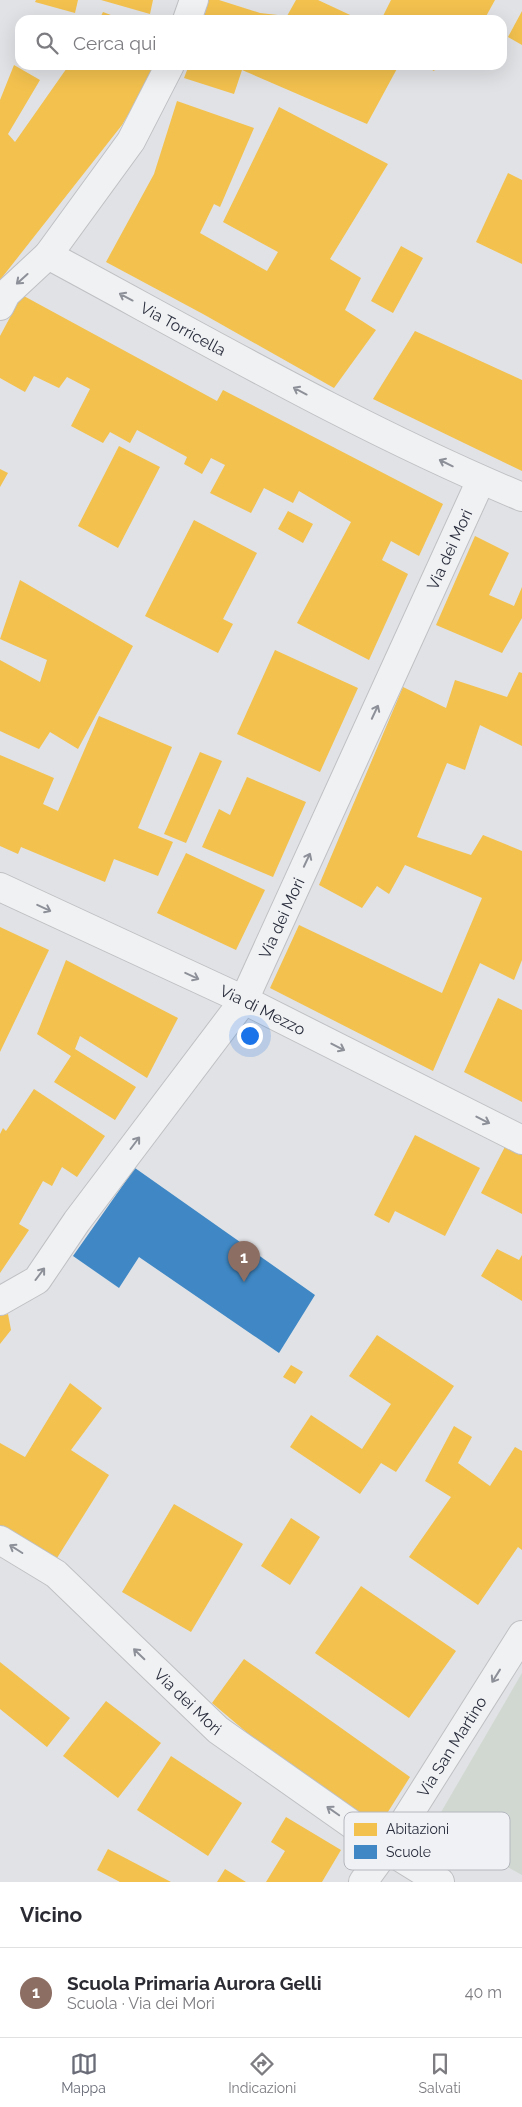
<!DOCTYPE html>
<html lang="it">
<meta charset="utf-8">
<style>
:root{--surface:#fff;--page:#f2f2f3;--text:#2b2b33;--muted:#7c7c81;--line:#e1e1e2;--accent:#6a6d78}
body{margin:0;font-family:Raleway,sans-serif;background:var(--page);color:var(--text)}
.you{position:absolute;left:249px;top:1035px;width:18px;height:18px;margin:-12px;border:4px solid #fff;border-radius:50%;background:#1a73e8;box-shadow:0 0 0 8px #1a73e833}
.badge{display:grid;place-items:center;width:32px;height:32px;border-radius:50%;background:var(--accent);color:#fff;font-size:16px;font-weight:700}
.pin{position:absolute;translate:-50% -41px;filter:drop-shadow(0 1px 2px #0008)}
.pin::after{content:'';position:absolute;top:26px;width:18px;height:15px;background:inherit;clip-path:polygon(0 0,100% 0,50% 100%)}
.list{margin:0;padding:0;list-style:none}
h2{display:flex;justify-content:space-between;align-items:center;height:65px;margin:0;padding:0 20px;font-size:21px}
h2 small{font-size:16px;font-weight:400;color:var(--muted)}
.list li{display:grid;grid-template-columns:32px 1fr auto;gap:15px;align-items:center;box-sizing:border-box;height:90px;padding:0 20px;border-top:1px solid var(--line)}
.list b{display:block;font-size:19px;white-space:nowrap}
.list p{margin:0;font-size:16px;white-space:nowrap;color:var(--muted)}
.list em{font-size:16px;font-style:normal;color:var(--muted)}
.icon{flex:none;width:28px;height:28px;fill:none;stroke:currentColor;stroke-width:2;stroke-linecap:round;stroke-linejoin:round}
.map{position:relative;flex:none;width:522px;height:1882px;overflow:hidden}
.search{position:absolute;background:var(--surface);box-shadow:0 5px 20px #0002;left:15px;right:15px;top:15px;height:55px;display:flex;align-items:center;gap:12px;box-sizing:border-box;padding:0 18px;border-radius:15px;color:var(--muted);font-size:19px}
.sheet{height:155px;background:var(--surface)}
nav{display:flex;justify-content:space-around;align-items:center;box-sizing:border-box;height:70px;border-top:1px solid var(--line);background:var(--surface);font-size:14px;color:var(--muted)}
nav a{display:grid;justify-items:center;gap:2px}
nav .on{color:var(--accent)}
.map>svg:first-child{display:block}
.green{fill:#d0d8d1}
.homes{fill:#f2c14e}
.schools{fill:#3f88c5}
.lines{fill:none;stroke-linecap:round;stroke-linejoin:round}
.street-casing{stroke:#bfc0c3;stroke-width:30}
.street{stroke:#f0f1f3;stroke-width:28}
.oneway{stroke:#8d9098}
.labels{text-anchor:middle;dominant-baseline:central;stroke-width:5;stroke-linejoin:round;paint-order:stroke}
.street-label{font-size:16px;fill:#2a2e3d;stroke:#eff1f5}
.key{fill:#eff1f5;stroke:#b4b6be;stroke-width:1}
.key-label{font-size:14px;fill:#2a2e3d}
</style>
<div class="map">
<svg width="522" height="1882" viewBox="0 0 522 1882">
<rect width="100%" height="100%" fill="#e1e2e5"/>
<path class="green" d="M522,1673V1875L433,1826Z"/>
<path class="homes" d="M36,0H78L75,13L35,2Z
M101,0H153L150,14Z
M209,0H219L260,13L287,16L296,0H318L361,20H203Z
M391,0H495L484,20H381Z
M522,11V45L508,37Z
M103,12L124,20H99Z
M14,65L40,80L8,134L15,142L69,65H158L122,125L0,280V100Z
M189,65H399L367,124L242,70L234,94L184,78Z
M424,65H438L434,71Z
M177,101L254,128L220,207L214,204L200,233L267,271L278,252L223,222L279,107L388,164L330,259L361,278L345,310L376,330L334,388L203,314L106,262L154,174Z
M508,173L522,180V264L476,242Z
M401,246L423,258L393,313L371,301Z
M22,295L217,401L223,390L443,504L419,556L391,541L382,560L408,574L369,660L297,623L351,522L299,491L293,503L264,488L251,513L210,493L225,465L211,458L202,474L184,464L187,457L137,430L130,443L110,432L103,443L71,426L90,389L67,377L59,388L34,376L25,392L0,378V336Z
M415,331L522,380V471L373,399Z
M119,446L160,467L118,548L78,526Z
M0,469L8,473L0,487Z
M288,511L313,524L303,543L278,529Z
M194,520L257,553L223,619L233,624L218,653L145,616Z
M475,536L509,553L489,595L514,606L522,587V618L502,653L436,625Z
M20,580L133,646L78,749L50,732L39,749L0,731V660L40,682L47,660L0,639Z
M275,650L358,688L320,772L237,734Z
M519,672L522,673V746L480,725L465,770L447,763L417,837L471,855L483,835L522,851V960L514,980L480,963L433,1071L270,988L299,925L442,993L482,898L405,865L389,894L377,886L362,908L319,885L403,687L446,708L455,680L507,697Z
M99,716L172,747L138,828L173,842L158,876L114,859L105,882L21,847L18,854L0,846V755L54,778L43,804L58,811Z
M200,752L222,761L186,843L164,834Z
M247,777L306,802L273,877L202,847L219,809L230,815Z
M186,853L265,890L236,950L157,913Z
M0,927L49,950L0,1052Z
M66,960L178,1018L147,1078L80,1036L75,1049L136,1087L115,1120L54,1082L71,1056L37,1034Z
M498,998L522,1010V1102L464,1072Z
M34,1089L105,1136L77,1177L62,1167L52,1186L43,1181L19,1224L29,1230L0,1273V1134L3,1128L6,1131Z
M415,1135L480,1168L445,1236L395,1211L389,1223L374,1215Z
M509,1139L522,1146V1214L481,1193Z
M497,1249L519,1260L522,1255V1301L481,1276Z
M8,1314L11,1330L0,1344V1316Z
M377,1335L454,1386L396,1472L381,1463L360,1494L290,1447L311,1415L362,1449L391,1404L349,1376Z
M291,1365L303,1372L295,1384L283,1377Z
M70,1383L102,1408L71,1450L109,1475L52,1566L0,1532V1443L25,1457Z
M454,1426L472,1437L458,1463L490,1486L515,1447L522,1451V1550L518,1547L478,1605L409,1557L451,1497L425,1481Z
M174,1504L243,1544L191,1632L122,1592Z
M291,1518L320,1537L290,1585L261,1566Z
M361,1586L456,1651L409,1718L315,1653Z
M244,1659L410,1777L374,1834L324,1798L212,1703Z
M0,1662L70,1718L47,1747L0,1709Z
M106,1701L161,1743L118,1798L63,1756Z
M171,1756L242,1803L208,1856L137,1810Z
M286,1817L341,1850L322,1882H266L285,1851L271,1842Z
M108,1849L171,1882H120L97,1870Z
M225,1869L246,1882H217Z"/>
<path class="schools" d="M135,1168L315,1295L279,1353L139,1257L119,1288L73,1256Z"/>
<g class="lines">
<g class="street-casing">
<g id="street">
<path d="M187,20L194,0"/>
<path id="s1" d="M48,255C204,339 359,429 522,497"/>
<path d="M0,306L6,294L48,255L131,141L170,65"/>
<path id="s2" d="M0,887L244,1000L522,1140"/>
<path id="s3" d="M0,1301L37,1280L77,1221L244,1000L481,480"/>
<path id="s4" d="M0,1540L56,1574L218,1730L387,1849L440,1882"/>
<path id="s5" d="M363,1882L387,1849L522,1635"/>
</g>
</g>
<use href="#street" class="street"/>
</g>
<defs><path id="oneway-shaft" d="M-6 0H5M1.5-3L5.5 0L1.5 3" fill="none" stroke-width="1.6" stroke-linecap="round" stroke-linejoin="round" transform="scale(1.25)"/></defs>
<g class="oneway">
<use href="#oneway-shaft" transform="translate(22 279) rotate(138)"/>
<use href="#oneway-shaft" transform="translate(126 297) rotate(-152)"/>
<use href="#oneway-shaft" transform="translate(300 391) rotate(-152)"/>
<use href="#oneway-shaft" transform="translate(446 463) rotate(-154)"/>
<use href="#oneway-shaft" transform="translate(375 712) rotate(-65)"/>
<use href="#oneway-shaft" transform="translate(307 860) rotate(-65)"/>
<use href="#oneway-shaft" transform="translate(44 908) rotate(25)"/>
<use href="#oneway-shaft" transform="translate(192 976) rotate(25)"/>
<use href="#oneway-shaft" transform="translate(338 1047) rotate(27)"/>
<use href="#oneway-shaft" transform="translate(483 1120) rotate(27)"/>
<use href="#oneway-shaft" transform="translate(135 1143) rotate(-53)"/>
<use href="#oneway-shaft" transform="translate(40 1274) rotate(-53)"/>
<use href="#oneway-shaft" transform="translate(16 1549) rotate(-148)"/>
<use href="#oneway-shaft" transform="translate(139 1654) rotate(-136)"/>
<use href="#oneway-shaft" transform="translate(496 1676) rotate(122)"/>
<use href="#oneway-shaft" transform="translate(333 1811) rotate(-145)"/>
</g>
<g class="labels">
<g class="street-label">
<text stroke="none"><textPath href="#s1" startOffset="154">Via Torricella</textPath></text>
<text stroke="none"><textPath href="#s3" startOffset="886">Via dei Mori</textPath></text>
<text stroke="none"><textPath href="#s3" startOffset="481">Via dei Mori</textPath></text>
<text stroke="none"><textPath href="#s2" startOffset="290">Via di Mezzo</textPath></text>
<text stroke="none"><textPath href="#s4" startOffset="249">Via dei Mori</textPath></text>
<text stroke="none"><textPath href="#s5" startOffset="162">Via San Martino</textPath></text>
</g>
</g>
<rect x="344" y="1812" width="166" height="58" rx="8" class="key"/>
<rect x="354" y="1823" width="23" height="13" fill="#f2c14e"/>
<rect x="354" y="1845" width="23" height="14" fill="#3f88c5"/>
<g class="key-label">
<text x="386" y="1834">Abitazioni</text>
<text x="386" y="1857">Scuole</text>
</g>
</svg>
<div class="you"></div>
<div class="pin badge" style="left:244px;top:1282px;background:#8d6e63">1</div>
<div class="search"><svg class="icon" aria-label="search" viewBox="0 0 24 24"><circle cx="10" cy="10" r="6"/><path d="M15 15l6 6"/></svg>Cerca qui</div>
</div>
<section class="sheet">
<h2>Vicino<small></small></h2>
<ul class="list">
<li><span class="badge" style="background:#8d6e63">1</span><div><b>Scuola Primaria Aurora Gelli</b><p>Scuola · Via dei Mori</p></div><em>40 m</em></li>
</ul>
</section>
<nav>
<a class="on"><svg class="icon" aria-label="map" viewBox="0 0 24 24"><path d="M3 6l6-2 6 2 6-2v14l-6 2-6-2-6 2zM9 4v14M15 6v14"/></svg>Mappa</a>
<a><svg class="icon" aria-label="directions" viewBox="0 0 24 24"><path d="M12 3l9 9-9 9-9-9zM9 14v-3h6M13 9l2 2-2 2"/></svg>Indicazioni</a>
<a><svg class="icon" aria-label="saved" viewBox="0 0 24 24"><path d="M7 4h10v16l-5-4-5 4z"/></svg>Salvati</a>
</nav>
